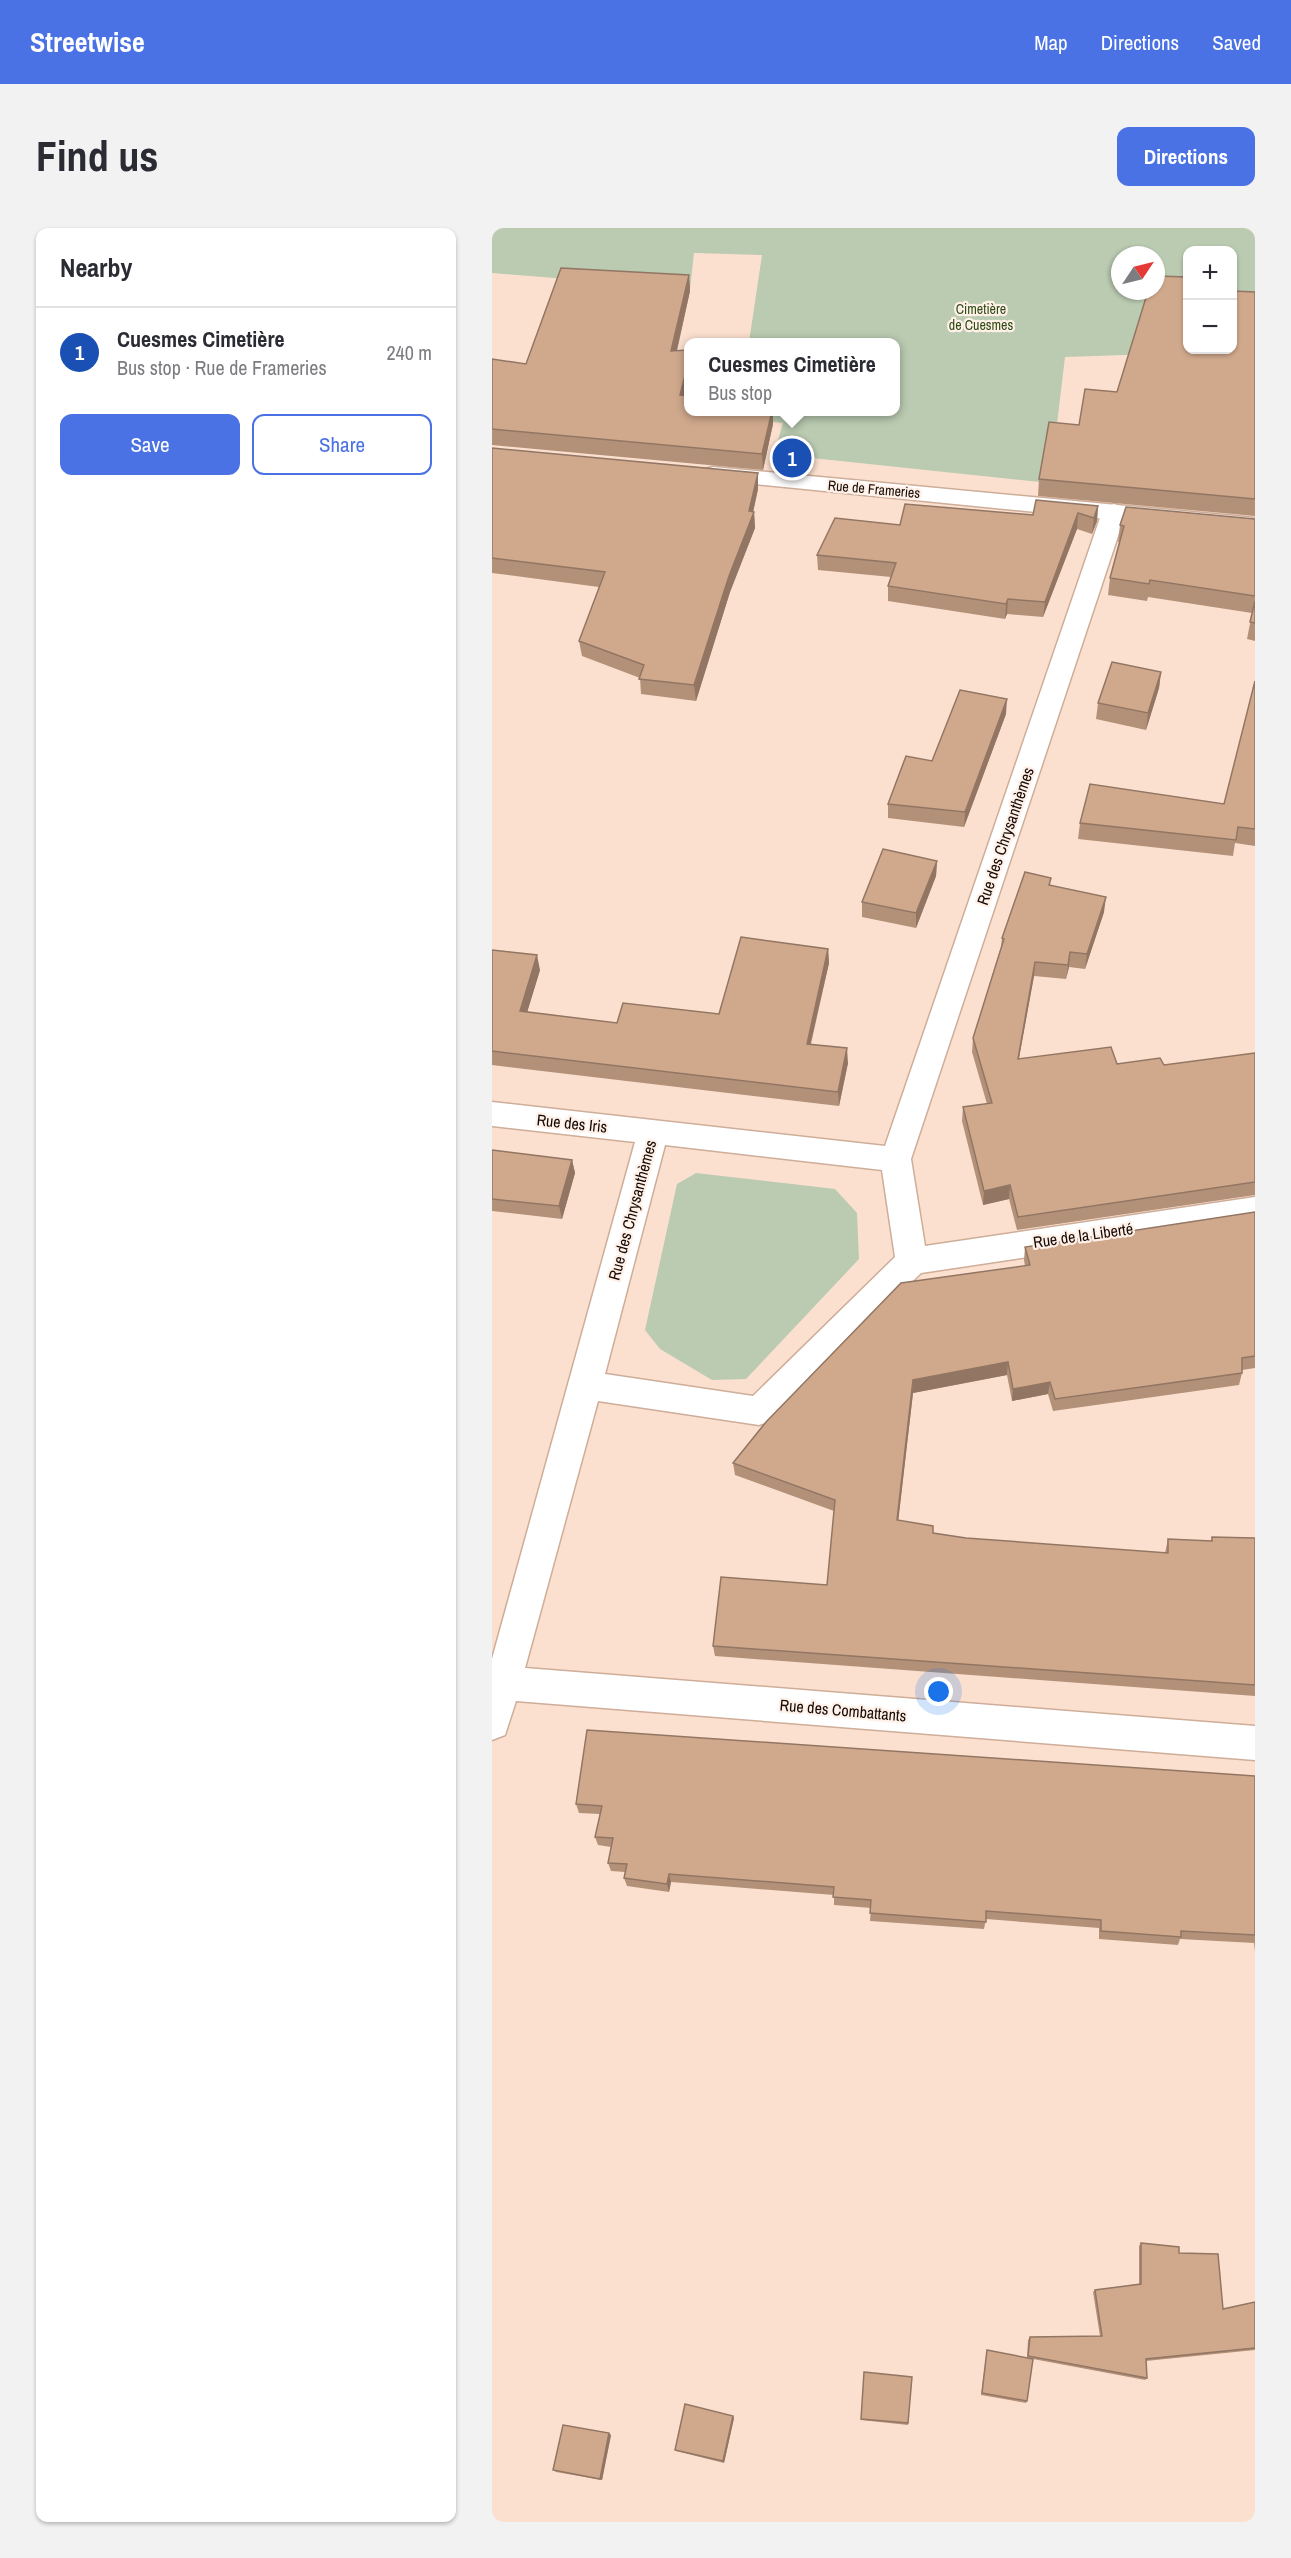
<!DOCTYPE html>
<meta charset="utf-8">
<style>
:root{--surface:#fff;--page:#f2f2f3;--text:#2b2b33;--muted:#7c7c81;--line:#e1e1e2;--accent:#4a72e5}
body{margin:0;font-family:"Archivo Narrow",sans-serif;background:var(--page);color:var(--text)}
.controls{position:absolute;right:18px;top:18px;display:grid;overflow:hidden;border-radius:12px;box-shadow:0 2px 4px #0004}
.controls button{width:54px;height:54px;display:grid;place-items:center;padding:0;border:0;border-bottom:2px solid var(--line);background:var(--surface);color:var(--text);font:30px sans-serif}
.compass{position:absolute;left:619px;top:18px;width:54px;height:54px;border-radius:50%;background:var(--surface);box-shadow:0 2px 4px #0004;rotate:55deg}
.you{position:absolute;left:447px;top:1464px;width:21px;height:21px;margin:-15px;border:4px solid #fff;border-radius:50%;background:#1a73e8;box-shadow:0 0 0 9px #1a73e833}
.badge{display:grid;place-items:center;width:39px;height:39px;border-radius:50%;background:var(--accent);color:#fff;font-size:20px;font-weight:700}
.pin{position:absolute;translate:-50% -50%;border:3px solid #fff;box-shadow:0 2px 6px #0006}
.popup{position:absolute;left:192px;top:110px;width:216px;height:78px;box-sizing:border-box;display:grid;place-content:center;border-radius:12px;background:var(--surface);filter:drop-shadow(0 2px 4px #0005);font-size:20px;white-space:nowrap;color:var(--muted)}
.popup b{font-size:22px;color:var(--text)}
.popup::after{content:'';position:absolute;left:50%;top:100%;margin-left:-12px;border:12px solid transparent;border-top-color:var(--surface)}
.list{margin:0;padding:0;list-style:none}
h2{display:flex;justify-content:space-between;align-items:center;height:78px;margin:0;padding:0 24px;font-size:26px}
h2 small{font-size:20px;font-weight:400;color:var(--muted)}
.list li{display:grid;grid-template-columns:39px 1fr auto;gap:18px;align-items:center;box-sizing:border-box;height:90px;padding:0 24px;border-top:2px solid var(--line)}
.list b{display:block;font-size:22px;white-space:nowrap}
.list p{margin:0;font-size:20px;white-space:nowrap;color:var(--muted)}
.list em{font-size:20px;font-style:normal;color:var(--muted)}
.actions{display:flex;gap:12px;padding:18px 24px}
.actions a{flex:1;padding:14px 0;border:2px solid var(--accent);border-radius:12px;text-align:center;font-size:21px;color:var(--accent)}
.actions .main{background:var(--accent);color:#fff}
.map{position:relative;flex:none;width:763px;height:2294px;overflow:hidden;border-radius:12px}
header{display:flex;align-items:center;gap:36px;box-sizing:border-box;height:84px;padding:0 30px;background:var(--accent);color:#fff}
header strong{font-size:28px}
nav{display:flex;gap:33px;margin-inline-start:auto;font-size:21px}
.intro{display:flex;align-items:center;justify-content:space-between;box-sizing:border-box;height:144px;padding:0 36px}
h1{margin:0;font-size:42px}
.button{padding:15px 27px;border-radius:12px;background:var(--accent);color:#fff;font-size:21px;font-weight:700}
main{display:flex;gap:36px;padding:0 36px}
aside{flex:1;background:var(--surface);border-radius:12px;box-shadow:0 2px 4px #0004}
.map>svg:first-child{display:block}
.green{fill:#bacbb1;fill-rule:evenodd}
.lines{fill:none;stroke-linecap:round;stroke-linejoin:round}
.minor-casing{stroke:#cead99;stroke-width:3}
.major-casing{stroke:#cead99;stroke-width:3}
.minor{fill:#fff;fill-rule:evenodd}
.major{fill:#fff;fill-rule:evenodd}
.wall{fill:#b39179}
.shaded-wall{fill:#927663}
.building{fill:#d0a98d;stroke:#927663;stroke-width:1.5}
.labels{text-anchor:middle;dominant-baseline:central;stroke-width:4.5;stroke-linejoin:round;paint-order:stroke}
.far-park-label{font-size:14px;fill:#2c4c16;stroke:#fff0e8}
.far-street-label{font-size:14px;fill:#150a05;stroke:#fff0e8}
.street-label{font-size:16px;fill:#150a05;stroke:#fff0e8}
</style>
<header>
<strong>Streetwise</strong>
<nav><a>Map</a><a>Directions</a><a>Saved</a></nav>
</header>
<div class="intro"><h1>Find us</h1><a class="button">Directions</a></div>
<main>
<aside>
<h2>Nearby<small></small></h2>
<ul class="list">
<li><span class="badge" style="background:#1a4fb4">1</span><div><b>Cuesmes Cimetière</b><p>Bus stop · Rue de Frameries</p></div><em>240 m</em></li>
</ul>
<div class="actions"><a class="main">Save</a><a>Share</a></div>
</aside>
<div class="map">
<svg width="763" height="2294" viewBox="0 0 763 2294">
<rect width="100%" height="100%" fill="#fce0cf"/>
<path class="green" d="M0,0H763V75L741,73L740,22H696L695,70L662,126L573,129L558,255L282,226L291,195L245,190L246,184H404V115L257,114L270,27L202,25L198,61L0,45ZM628,27H664V63H628Z
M204,945L343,961L365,985L367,1031L254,1151L220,1152L168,1121L153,1102L185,956Z"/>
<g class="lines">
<g class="minor-casing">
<path id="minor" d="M622,276L631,279L634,284L419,931L433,1018L763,969V995L429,1045L279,1193L267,1197L106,1173L33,1440L763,1498V1532L24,1473L13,1507L0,1512V1431L143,914L0,898V874L393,918L610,284L613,279ZM173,917L390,942L403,1029L261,1168L113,1146Z"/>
</g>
<g class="major-casing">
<path id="major" d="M221,239L763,290V306L213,251L209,246L213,241Z"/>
</g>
<use href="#minor" class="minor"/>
<use href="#major" class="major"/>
</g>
<path class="wall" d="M197,47L198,63L185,123L196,122V156L194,168L281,196L271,242L0,217V131L34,136Z
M763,64V288L546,268L547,251L587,197L625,164L696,122Z
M0,220L266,261L261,284H262L263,300L238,364L204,473L149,466L148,450L90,428L87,413L107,359L0,345Z
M606,278L605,293L600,306L585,301L551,389L515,386L513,391L396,373V358L399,349L326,342L325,327L408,297L541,287Z
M763,291V413L755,411L760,385L656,369L655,373L616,367L618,350L627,314H626L628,297Z
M669,444L667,460L654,502L604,491L606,475Z
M763,453V618L743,615L741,628L586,611L588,595L732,576Z
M514,486L472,599L396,590V576L440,533Z
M445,633L444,648L424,700L370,689V674Z
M558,657L612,684L593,741L577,739L574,751L542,748L527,831L672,837L763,825V967L525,1002L517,971L491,977L470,893L471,879L495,876L480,824L481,810L509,719L510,710Z
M336,721L337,735L319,816L356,835L347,878L0,837V722L48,742L35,784L125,795L227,786Z
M0,922L80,932L83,945L70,991L0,983Z
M763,984V1140L750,1142V1145L747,1157L561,1183L556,1166L520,1173L515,1147L421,1165L406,1293L441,1305L474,1310L673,1325L676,1311L719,1313L720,1309L763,1310V1468L223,1428L221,1418L335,1357L342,1283L243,1247L241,1235L533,1038L532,1032L533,1019Z
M763,1548V1724L762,1715L688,1711L686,1717L607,1711V1700L494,1691L492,1701L378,1693L379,1680L342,1677V1667L179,1654L177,1664L135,1658L132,1650L133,1644L119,1643L116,1635L119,1619L106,1617L103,1609L108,1586L87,1585L84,1576Z
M649,2015L687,2025L731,2081L763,2074V2122L654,2133L655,2150L653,2152L541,2131L535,2173L534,2175L489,2167L495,2122L535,2130L536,2112L538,2109L608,2108L601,2064L603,2062L647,2056V2018Z
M420,2149L416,2197L369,2192V2191Z
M242,2190L232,2235L184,2223L183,2222Z
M119,2207L110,2252L64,2244L61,2242Z"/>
<path class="shaded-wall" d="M197,47L198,63L181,139L179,123Z
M196,136V156L189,183L188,167Z
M280,183H281V196L271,242L270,226Z
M266,245V261L260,289L262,284L263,300L238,364L204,473L202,457L257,283Z
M606,278L605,293L600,306L602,290Z
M586,285L585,301L551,389L553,374Z
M516,371L515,386L513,391L514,376Z
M669,444L667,460L654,502L656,485Z
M515,471L514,486L472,599L473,584Z
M445,633L444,648L424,700V685Z
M614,669L612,684L593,741L595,726Z
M336,721L337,735L315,830V816Z
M578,724L577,739L574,751L576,737Z
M45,727L48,742L31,798L28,783Z
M543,734L542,748L524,845L526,831Z
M355,820L356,835L347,878L346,864Z
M80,932L83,945L70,991L67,978Z
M518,957L517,971L491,977L492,963Z
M516,1134L515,1147L421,1165L405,1304V1292L421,1152Z
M558,1154L556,1166L520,1173L521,1161Z
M177,1646L179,1654L177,1664L175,1656Z
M241,2188L242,2190L232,2235L231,2233Z
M117,2205L119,2207L110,2252L108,2251Z"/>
<path class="building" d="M69,40L197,47L179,123L196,122V136L188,167L196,168V183H280L270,226L0,201V131L34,136Z
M664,48L696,49V122H741V63L763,64V271L547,251L557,194L587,197L593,161L625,164L656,63H664Z
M0,220L266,245L257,283L262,284L237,348L202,457L147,451L152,437L87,413L113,344L0,330Z
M544,272L606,278L602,290L586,285L553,374L516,371L514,376L396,358L404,335L325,327L343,290L408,297L413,276L541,287Z
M634,279L763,291V368L658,352L657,356L618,350L632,298L628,297Z
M763,373V395L758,394Z
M620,434L669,444L656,485L606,475Z
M763,453V601L746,599L744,612L588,595L598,556L732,576Z
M468,462L515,471L473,584L396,576L414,528L440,533Z
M391,621L445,633L424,685L370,674Z
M533,644L559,650L557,657L614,669L595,726L578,724L576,737L543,734L526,831L619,819L625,836L668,830L672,837L763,825V954L526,989L518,957L492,963L471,879L500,875L481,810L512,711L510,710Z
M249,709L336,721L315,816L355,820L346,864L0,823V722L45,727L28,783L125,795L131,775L227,786Z
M0,922L80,932L67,978L0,971Z
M763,984V1128L750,1130V1145L563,1171L558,1154L521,1161L516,1134L421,1152L405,1292L441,1298V1305L474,1310L676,1325V1311L720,1313V1309L763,1310V1457L221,1418L229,1349L335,1357L343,1272L241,1235L274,1194L409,1055L538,1037L533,1019Z
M95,1502L763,1548V1707L689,1703V1709L609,1703V1692L494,1683V1694L378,1685L379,1672L341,1669L342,1659L177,1646L175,1656L132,1650L135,1636L116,1635L121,1610L103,1609L110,1578L84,1576Z
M649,2015L687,2019V2025L726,2026L731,2081L763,2074V2120L654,2131L655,2150L536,2128L538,2109L610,2108L603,2062L649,2056Z
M495,2122L541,2131L535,2173L490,2165Z
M372,2144L420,2149L416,2195L369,2191Z
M193,2176L241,2188L231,2233L183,2222Z
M71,2197L117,2205L108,2251L61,2242Z"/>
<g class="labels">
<g class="far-park-label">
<text x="489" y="81">Cimetière<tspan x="489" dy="16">de Cuesmes</tspan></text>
</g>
<g class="far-street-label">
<text transform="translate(382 261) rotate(5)">Rue de Frameries</text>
</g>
<g class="street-label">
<text transform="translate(513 608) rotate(-71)">Rue des Chrysanthèmes</text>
<text transform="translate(80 895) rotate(6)">Rue des Iris</text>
<text transform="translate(140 982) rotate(-75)">Rue des Chrysanthèmes</text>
<text transform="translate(591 1007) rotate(-8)">Rue de la Liberté</text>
<text transform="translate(351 1482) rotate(5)">Rue des Combattants</text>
</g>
</g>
</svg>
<div class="controls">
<button>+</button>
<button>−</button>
</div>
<svg class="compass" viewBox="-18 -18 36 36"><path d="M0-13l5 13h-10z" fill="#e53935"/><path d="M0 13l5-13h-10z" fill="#7c7c81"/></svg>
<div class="you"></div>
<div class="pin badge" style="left:300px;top:230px;background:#1a4fb4">1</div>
<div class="popup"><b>Cuesmes Cimetière</b>Bus stop</div>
</div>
</main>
